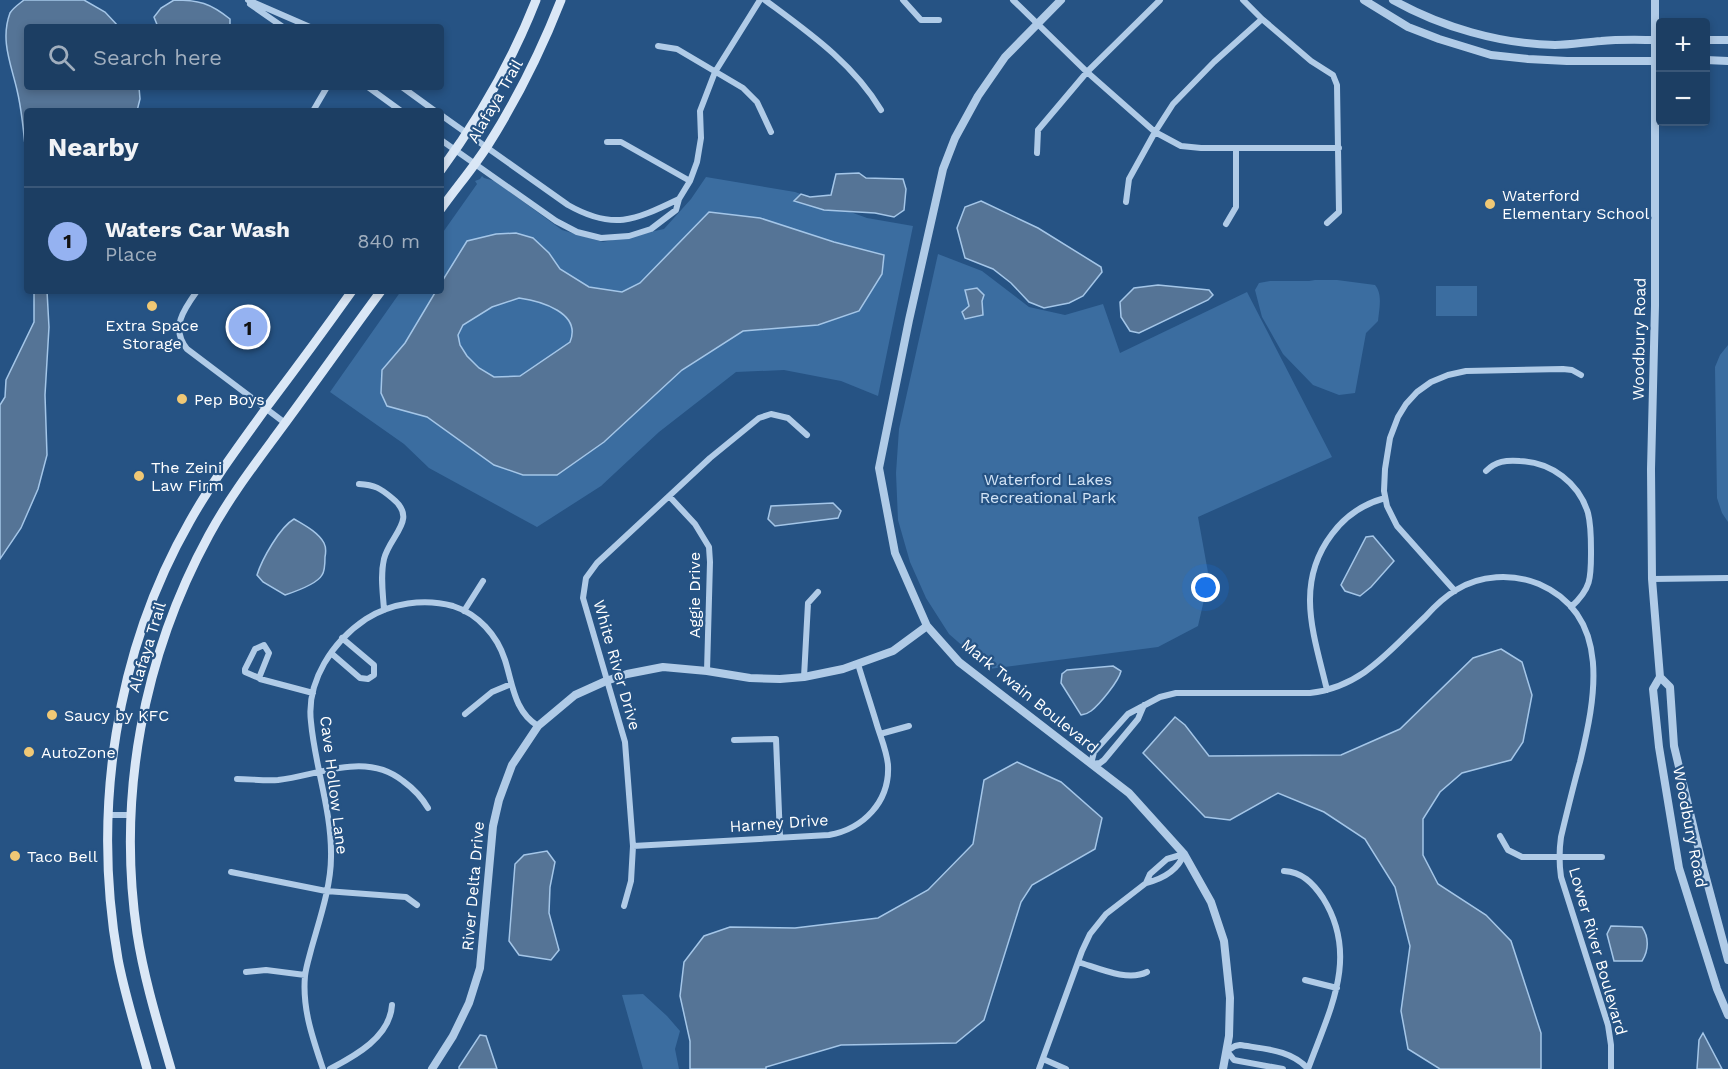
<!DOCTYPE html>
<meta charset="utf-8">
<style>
:root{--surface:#1c3e63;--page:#29496c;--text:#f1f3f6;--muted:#a0aebe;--line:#3a5778;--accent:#95b2f1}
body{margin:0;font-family:"Work Sans",sans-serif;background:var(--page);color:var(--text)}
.controls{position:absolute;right:18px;top:18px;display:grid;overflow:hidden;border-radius:6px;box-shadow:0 3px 9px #0003}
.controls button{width:54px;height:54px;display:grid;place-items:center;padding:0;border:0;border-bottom:2px solid var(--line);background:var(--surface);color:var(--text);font:30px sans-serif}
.you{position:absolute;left:1206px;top:588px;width:21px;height:21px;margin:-15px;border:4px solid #fff;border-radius:50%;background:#1a73e8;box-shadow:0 0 0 9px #1a73e833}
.badge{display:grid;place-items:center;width:39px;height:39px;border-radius:50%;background:var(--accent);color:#111;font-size:20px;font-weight:700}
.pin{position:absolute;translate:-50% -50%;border:3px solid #fff;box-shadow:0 2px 6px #0006}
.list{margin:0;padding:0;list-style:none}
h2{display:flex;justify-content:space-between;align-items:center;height:78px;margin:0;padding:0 24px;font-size:26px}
h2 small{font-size:20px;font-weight:400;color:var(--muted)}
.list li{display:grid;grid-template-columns:39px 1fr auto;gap:18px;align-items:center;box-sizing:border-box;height:108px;padding:0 24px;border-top:2px solid var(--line)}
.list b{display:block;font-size:22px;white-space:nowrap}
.list p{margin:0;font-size:20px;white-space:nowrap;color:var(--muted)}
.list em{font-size:20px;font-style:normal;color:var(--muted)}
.icon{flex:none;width:33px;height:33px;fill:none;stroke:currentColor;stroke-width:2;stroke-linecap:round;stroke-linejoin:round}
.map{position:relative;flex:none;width:1728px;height:1069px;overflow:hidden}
.search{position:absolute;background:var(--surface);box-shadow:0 3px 9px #0003;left:24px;top:24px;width:420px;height:66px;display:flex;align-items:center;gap:15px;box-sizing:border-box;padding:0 21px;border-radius:6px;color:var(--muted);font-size:22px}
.panel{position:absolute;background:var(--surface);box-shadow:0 3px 9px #0003;left:24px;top:108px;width:420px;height:186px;border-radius:6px}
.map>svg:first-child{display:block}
.green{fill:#3b6da0}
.water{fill:#557496;stroke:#a4c6e8;stroke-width:1.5;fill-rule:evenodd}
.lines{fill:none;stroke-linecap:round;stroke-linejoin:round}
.minor{stroke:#b0cbe7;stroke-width:6}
.tertiary{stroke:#b0cbe7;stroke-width:8}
.secondary{stroke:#dae7f6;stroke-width:9}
.poi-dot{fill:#f0c875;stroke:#265384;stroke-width:2}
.labels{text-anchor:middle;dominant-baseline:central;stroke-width:4.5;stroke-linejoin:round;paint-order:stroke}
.street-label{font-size:16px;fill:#fff;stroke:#265384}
.poi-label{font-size:16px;fill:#fff;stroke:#265384;text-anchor:start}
.park-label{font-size:16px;fill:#d3e4f6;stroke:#265384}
</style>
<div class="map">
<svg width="1728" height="1069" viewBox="0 0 1728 1069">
<rect width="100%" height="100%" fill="#265384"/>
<path class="green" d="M482,176L484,178L495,181L562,230L603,242L664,229L691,199L706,177L795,192L867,218L913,226L878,396L841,381L784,370L736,372L659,432L601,486L537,527L429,468L404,444L330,392L401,291H441V235L477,184L475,181L480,179Z
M938,254L982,271L1029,307L1065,315L1103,304L1120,353L1247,292L1332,457L1198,517L1209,578L1198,626L1158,647L989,669L949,634L926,598L910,562L898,520L896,473L899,429Z
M1315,280H1337L1375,285C1383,294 1379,310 1378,321L1366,333L1355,393L1339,395L1313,385L1283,354L1262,317L1255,290L1259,283L1270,281H1309Z
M1436,286H1477V316H1436Z
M1728,345V522L1722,513L1717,498L1715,367L1720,355Z
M643,994L667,1016L680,1031L675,1049L679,1069H643L622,995Z"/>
<path class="water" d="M24,0H84L105,12L119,27H27V87H139L140,99L137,111H27V169C25,143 23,115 17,90C11,64 0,40 10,13C13,8 19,4 24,0Z
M174,0C199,0 210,3 230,19V27H158L154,17L161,8Z
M859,173L866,178L903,179L906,189L904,210L894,217L875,213L824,210L794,201L801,194L810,197L831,195L836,174Z
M981,201L1038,228L1101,267L1102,272L1083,296L1069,303L1044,308L1029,302L1011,283L993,269L965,258L957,228L965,207Z
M709,212L760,218L834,242L884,255L882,274L859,311L818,325L743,331L682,370L604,442L557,475H523L494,465L427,417L387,406L381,393L382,370L405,343L436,291H441V283L467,241L496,234L516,233L533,238L549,253L560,269L589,287L622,292L640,283ZM519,298C541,301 582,313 570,342L520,376L494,377L479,368L467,356L460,345L458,335L463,325L492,307Z
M1158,285L1209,290L1213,295L1208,300L1139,333L1130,331L1121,317L1120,302L1134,288Z
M977,288L984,295L982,301L983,315L965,319L962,312L969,306L965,290Z
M34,291H47L49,327L45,395L47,455L38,489L21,528L0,559V405L5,397L6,380L34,322Z
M833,503L841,511L838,518L775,526L768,519L771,506Z
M294,519C304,525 318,532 324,543C326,547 326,552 325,557C325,562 325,571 322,575C317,584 294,592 285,595L263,582L257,575C262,559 280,527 294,519Z
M1373,536L1394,561L1371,587L1360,596L1345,591L1341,585L1366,537Z
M1501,649L1522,662L1532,695L1523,742L1511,760L1462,773L1440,792L1423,819V855L1438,884L1486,915L1511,941L1541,1033V1069H1440L1408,1049L1401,1011L1410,946L1395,887L1365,839L1324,812L1278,793L1230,820L1205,817L1143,753L1175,717L1185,725L1209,756L1341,755L1400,729L1473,658Z
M1113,666L1121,671C1119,681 1099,705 1091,711C1087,714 1085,714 1081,715L1061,683L1062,674L1067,670Z
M1017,762L1061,782L1102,818L1095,849L1032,885L1021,902L984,1020L956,1043L841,1045L766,1067V1069H690V1041L680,996L684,962L704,936L730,927L795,928L878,918L928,890L973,844L984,780Z
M547,851L555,862L550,887L549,913L559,950L551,960L519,955L509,941L515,864L524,855Z
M1611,926L1642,927C1649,937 1649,950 1642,961H1614L1607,934Z
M1703,1033L1722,1069H1697L1699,1040Z
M480,1035L486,1036L497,1069H459V1067Z"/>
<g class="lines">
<path class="minor" d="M248,0L310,27
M765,0C808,32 853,63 881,110
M903,0L921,20H939
M1013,0L1087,72L1155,132L1181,146L1201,148H1339
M1243,0L1262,19L1311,61L1333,75L1337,85L1339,212L1327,223
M250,4L283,27
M658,46L677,49L743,88L757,102L771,132
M368,87L401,111
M402,87L435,111
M313,111L327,87
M441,115L568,205C614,231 635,220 679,199
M441,140L556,221L577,232L601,238L629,236L651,229L676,210L679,199L690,181L697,162L701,138L700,111L715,72L760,0
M607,142H621L690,181
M1037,153L1038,130L1087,72L1160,0
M1126,202L1129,179L1155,132L1173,104L1214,62L1262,19
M1226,224L1236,207V148
M197,291C184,309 170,328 187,349L285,423
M1486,471C1496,461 1506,460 1520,461C1551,462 1579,483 1588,513C1591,525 1591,538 1591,550C1591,577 1592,588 1571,607
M359,484C375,485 380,488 392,498C419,519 390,535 384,559C380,576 383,593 384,610
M669,496L695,524L709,547L710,562L707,671
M1652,579L1728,578
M1455,591L1397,526L1387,506L1384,491L1385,469L1390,438L1398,417L1406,404L1417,392L1431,382L1448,375L1466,371L1563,369L1572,370L1581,375
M464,611L483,581
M331,653L360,678L368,679L374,675V665L342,638
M804,677L808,603L818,592
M259,678L269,653L264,645L255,649L245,669V672L259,678L260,679L313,693
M1327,690C1314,635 1294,584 1332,534C1346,515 1363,504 1385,498
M1144,705L1138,719L1104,760L1100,763L1091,764L1094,752L1128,714L1160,697L1176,693H1310C1362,687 1389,651 1425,617C1434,607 1444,597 1456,590C1480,575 1512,573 1539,584C1613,616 1595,700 1580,762C1573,787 1567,812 1561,837C1559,851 1559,863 1561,877L1608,1025L1611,1045V1069
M465,714L492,692L511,684
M880,734L909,726
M734,740L776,739L780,837
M237,779C250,779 265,781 278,780C320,775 366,751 403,781C414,789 421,796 428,808
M107,815H131
M1500,836L1508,850L1522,857H1602
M633,846L829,835C863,829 890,802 888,765C887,752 881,738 877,725C871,705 864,684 858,664
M1284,871C1302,872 1313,883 1323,898C1360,957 1329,1011 1308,1069
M231,872L326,891L406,897L417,905
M1146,883C1162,879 1178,870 1184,854
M624,906L631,881L633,846L625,742L583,598L586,578L597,563L710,458L759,418L771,414L788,418L807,435
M1078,962C1098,968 1128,982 1147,972
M246,972L266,970L305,975
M1305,980L1337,988
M1043,1059L1066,1069
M323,1069C313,1039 302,1009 305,976C306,967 309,958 311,950C319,921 331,887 331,857C332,811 315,767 311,722C306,681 333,641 366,619C391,603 424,598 453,606C478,614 497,635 505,660C513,685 514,711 538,726
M330,1069C355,1056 390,1037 392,1005
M1039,1069L1082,951L1090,934L1106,914L1146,883L1150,874L1167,859L1184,854
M1283,1069L1239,1061L1234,1060L1227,1051L1235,1046L1240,1045C1265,1049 1292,1050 1308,1069"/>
<path class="tertiary" d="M1061,0L1005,57L978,96L955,138L943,169L909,320L879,468L895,553L927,626L959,662L1129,793L1184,854L1211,902L1224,941L1230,998L1229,1036L1223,1069
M1364,0L1408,27L1439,39L1491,55L1528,59L1567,61H1660
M1393,0C1441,27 1500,44 1555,45C1570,45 1586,42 1601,41C1621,39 1641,40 1660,40
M1655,0V306L1651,469L1652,579L1660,677L1653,689L1659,747L1679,868L1717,989L1728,1015
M1706,40H1728
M1706,60L1728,61
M1660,677L1670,687L1674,746L1702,863L1728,960
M432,1069L453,1036L469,1003L480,968L493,826L499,800L512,765L538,726L575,695L606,681L627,674L663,667L707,671L750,678L780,679L804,677L843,669L893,651L927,626"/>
<path class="secondary" d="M441,170C480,117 512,61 536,0
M441,209C456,188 474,167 488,145C517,99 541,51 561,0
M147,1069C137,1033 125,996 118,959C92,811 115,652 190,521C213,480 242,442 269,404C297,367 325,329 352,291
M171,1069C158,1024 144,979 137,933C117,796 143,656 209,535C229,498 255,464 280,430C314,384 347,337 381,291"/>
</g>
<g class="poi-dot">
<circle cx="1490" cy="204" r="6"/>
<circle cx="152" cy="306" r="6"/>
<circle cx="182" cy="399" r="6"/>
<circle cx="139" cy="476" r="6"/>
<circle cx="52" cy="715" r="6"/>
<circle cx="29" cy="752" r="6"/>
<circle cx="15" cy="856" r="6"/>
</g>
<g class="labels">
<g class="street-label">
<text transform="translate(495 101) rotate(-60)">Alafaya Trail</text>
<text transform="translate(1639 339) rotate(-89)">Woodbury Road</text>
<text transform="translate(694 595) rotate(-90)">Aggie Drive</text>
<text transform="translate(147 647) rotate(-73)">Alafaya Trail</text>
<text transform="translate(617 665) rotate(74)">White River Drive</text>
<text transform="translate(1030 696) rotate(39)">Mark Twain Boulevard</text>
<text transform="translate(334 785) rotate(83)">Cave Hollow Lane</text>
<text transform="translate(779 823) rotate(-4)">Harney Drive</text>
<text transform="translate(1690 827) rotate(79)">Woodbury Road</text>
<text transform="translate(473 886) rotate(-85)">River Delta Drive</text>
<text transform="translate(1598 951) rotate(74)">Lower River Boulevard</text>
</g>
<g class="poi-label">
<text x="1502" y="195">Waterford<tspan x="1502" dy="18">Elementary School</tspan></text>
<text x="152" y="325" text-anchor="middle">Extra Space<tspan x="152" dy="18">Storage</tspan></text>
<text x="194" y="399">Pep Boys</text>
<text x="151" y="467">The Zeini<tspan x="151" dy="18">Law Firm</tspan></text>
<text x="64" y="715">Saucy by KFC</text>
<text x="41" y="752">AutoZone</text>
<text x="27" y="856">Taco Bell</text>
</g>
<g class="park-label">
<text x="1048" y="479">Waterford Lakes<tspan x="1048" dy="18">Recreational Park</tspan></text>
</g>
</g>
</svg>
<div class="controls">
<button>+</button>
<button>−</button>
</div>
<div class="you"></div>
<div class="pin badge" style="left:248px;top:327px">1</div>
<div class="search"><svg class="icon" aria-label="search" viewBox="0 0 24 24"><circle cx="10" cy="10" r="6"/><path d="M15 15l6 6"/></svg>Search here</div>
<section class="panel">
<h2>Nearby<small></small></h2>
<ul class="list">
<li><span class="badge">1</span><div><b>Waters Car Wash</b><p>Place</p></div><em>840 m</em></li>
</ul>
</section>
</div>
